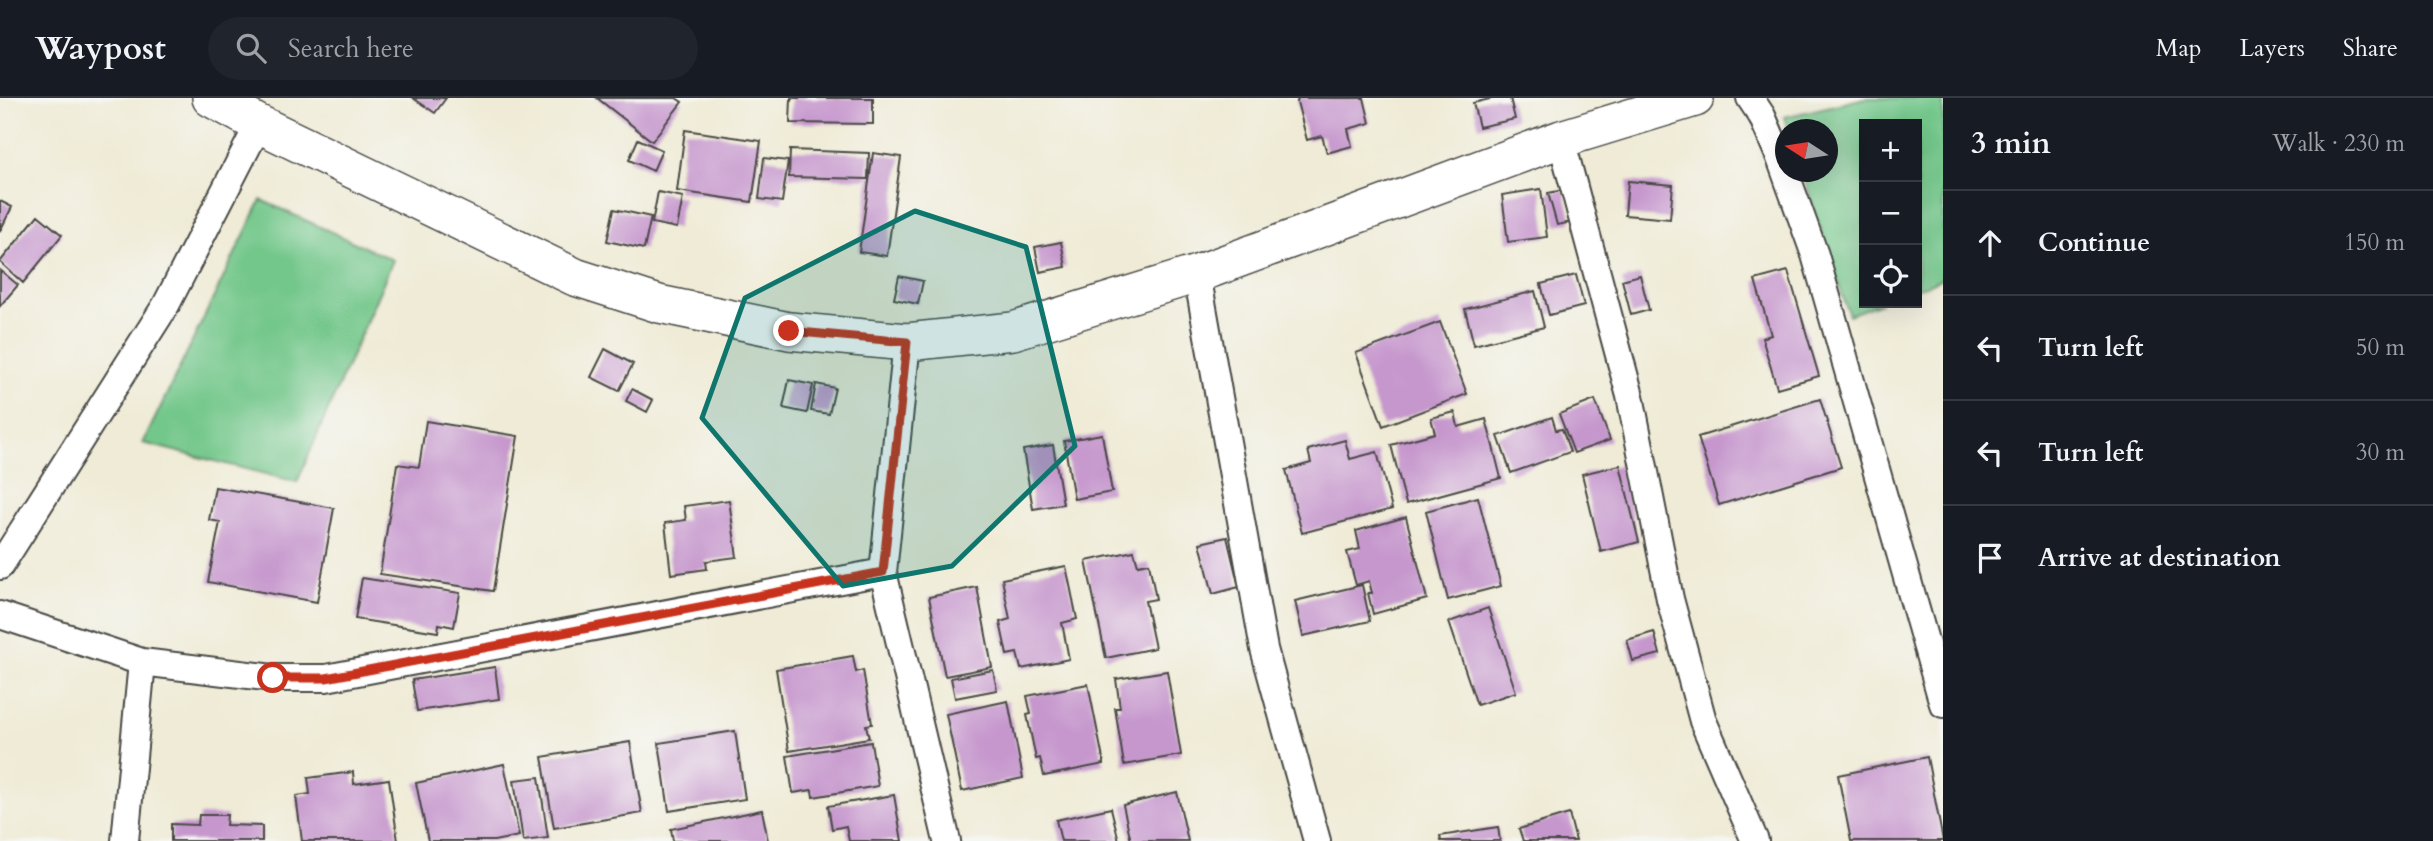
<!DOCTYPE html>
<meta charset="utf-8">
<style>
:root{--surface:#171b24;--page:#20242c;--text:#f1f3f6;--muted:#9ea1a6;--line:#363941}
body{margin:0;font-family:Cardo,serif;background:var(--page);color:var(--text)}
.controls{position:absolute;right:21px;top:21px;display:grid;overflow:hidden;border-radius:0px;box-shadow:0 7px 28px #0002}
.controls button{width:63px;height:63px;display:grid;place-items:center;padding:0;border:0;border-bottom:2px solid var(--line);background:var(--surface);color:var(--text);font:35px sans-serif}
.compass{position:absolute;left:1775px;top:21px;width:63px;height:63px;border-radius:50%;background:var(--surface);box-shadow:0 7px 28px #0002;rotate:282deg}
.stop{position:absolute;width:21px;height:21px;margin:-16px;border:5px solid #c8321e;border-radius:50%;background:#fff}
.stop.end{background:#c8321e;border-color:#fff;box-shadow:0 2px 7px #0008}
.list{margin:0;padding:0;list-style:none}
h2{display:flex;justify-content:space-between;align-items:center;height:91px;margin:0;padding:0 28px;font-size:30px}
h2 small{font-size:23px;font-weight:400;color:var(--muted)}
.list li{display:grid;grid-template-columns:46px 1fr auto;gap:21px;align-items:center;box-sizing:border-box;height:105px;padding:0 28px;border-top:2px solid var(--line)}
.list b{display:block;font-size:26px;white-space:nowrap}
.list em{font-size:23px;font-style:normal;color:var(--muted)}
.icon{flex:none;width:38px;height:38px;fill:none;stroke:currentColor;stroke-width:2;stroke-linecap:round;stroke-linejoin:round}
.map{position:relative;flex:none;width:1943px;height:743px;overflow:hidden}
header{display:flex;align-items:center;gap:42px;box-sizing:border-box;height:98px;padding:0 35px;background:var(--surface);border-bottom:2px solid var(--line)}
header strong{font-size:33px}
nav{display:flex;gap:38px;margin-inline-start:auto;font-size:24px}
.search{width:490px;height:63px;background:var(--page);display:flex;align-items:center;gap:18px;box-sizing:border-box;padding:0 24px;border-radius:38px;color:var(--muted);font-size:26px}
main{display:flex}
aside{flex:1;background:var(--surface)}
.map>svg:first-child{display:block}
.green{fill:#73c78b;stroke:#4f795b;stroke-width:2}
.building{fill:#c697cd}
.lines{fill:none;stroke-linecap:round;stroke-linejoin:round}
.street-casing{stroke:#484845;stroke-width:30}
.secondary-casing{stroke:#484845;stroke-width:40}
.street{stroke:#fff;stroke-width:26}
.secondary{stroke:#fff;stroke-width:37}
.route{stroke:#c8321e;stroke-width:9}
.marked{fill:#0f766e;fill-opacity:0.2;stroke:#0f766e;stroke-width:5;stroke-linejoin:round}
</style>
<header>
<strong>Waypost</strong>
<div class="search"><svg class="icon" aria-label="search" viewBox="0 0 24 24"><circle cx="10" cy="10" r="6"/><path d="M15 15l6 6"/></svg>Search here</div>
<nav><a>Map</a><a>Layers</a><a>Share</a></nav>
</header>
<main>
<div class="map">
<svg width="1943" height="743" viewBox="0 0 1943 743">
<rect width="100%" height="100%" fill="#f6f6f2"/>
<filter id="ink" filterUnits="userSpaceOnUse"><feTurbulence type="fractalNoise" baseFrequency=".0143" numOctaves="2"/><feDisplacementMap in="SourceGraphic" scale="14" xChannelSelector="R" yChannelSelector="G"/><feConvolveMatrix kernelMatrix="1 2 1 2 8 2 1 2 1" color-interpolation-filters="sRGB"/></filter>
<filter id="wash" filterUnits="userSpaceOnUse"><feTurbulence type="fractalNoise" baseFrequency=".00686" numOctaves="4" result="noise"/><feDisplacementMap in="SourceGraphic" scale="28" xChannelSelector="R" yChannelSelector="G"/><feGaussianBlur stdDeviation="1.57" result="paint"/><feColorMatrix in="noise" values="0 0 0 0 0 0 0 0 0 0 0 0 0 0 0 0 0 1.4 0 .05"/><feComposite in="paint" operator="in"/></filter>
<g filter="url(#wash)">
<rect width="100%" height="100%" fill="#efebd6"/>
<path class="green" d="M1865,0H1943V180L1917,191V26H1864V205H1881L1849,217L1802,74H1828V32L1788,31L1784,19Z
M261,102L393,162L297,384L143,345Z"/>
<g id="blocks">
<path class="building" d="M413,0H446L435,15Z
M597,0H676L682,4L652,43Z
M791,0H873V26L790,25Z
M1298,0H1364L1370,25L1348,31L1352,48L1327,55L1322,38L1307,42L1297,4Z
M1494,0H1510L1515,21L1479,29L1473,5Z
M685,32L761,43L752,104L677,93Z
M638,41L662,52L653,73L629,62Z
M790,52L869,55L868,81L789,79Z
M873,55L901,59L887,158L859,154Z
M764,60L788,63L782,104L759,101Z
M1628,83L1673,87L1670,121L1625,117Z
M1541,91L1547,139L1508,144L1502,97Z
M1564,92L1572,124L1557,127L1548,95Z
M658,94L683,99L677,130L652,125Z
M0,103L12,109L0,133Z
M614,111L651,119L644,151L607,143Z
M38,117L62,137L23,185L0,164Z
M1061,144L1066,169L1040,174L1035,149Z
M0,172L18,187L0,208Z
M1788,173L1819,278L1777,290L1762,240L1771,237L1755,182Z
M1576,177L1584,208L1549,217L1541,186Z
M1640,177L1649,212L1631,217L1622,182Z
M899,178L923,183L918,206L894,201Z
M1535,193L1544,229L1474,247L1465,211Z
M1440,224L1467,296L1383,328L1356,255Z
M605,251L633,266L619,293L591,279Z
M789,282L813,287L807,315L783,310Z
M816,286L835,290L829,316L811,313Z
M632,291L653,302L647,314L626,303Z
M1820,301L1841,369L1719,407L1698,339Z
M1595,302L1610,342L1574,355L1559,316Z
M1455,314L1458,329L1486,321L1501,380L1406,406L1391,347L1435,335L1431,320Z
M1552,319L1556,332L1562,331L1570,354L1511,375L1498,338Z
M426,323L518,338L493,493L380,476L397,366L419,369Z
M1102,336L1112,394L1074,401L1064,343Z
M1345,342L1350,361L1377,354L1392,411L1302,435L1286,372L1311,365L1308,352Z
M1053,347L1063,406L1033,411L1023,352Z
M1620,367L1639,444L1601,454L1582,376Z
M215,389L334,410L317,504L208,484L220,424L209,422Z
M1478,399L1501,488L1448,502L1426,413Z
M729,402L737,459L706,463L707,471L671,476L665,425L686,422L684,408Z
M1406,419L1427,501L1373,516L1368,495H1372L1369,483L1356,487L1347,454L1360,451L1356,433Z
M1227,439L1239,489L1213,496L1200,445Z
M1134,453L1138,467L1149,465L1156,501L1145,503L1155,550L1106,560L1086,463Z
M1066,468L1077,521L1062,525L1069,561L1021,571L1017,555L1007,557L1000,524L1010,521L1002,481Z
M362,480L460,495L454,529L439,526L438,534L355,521Z
M1362,487L1370,523L1303,538L1295,503Z
M977,489L992,569L945,578L929,499Z
M1488,510L1516,594L1477,607L1449,524Z
M1654,534L1660,556L1633,563L1627,542Z
M853,558L856,574L863,572L872,626L866,627L869,640L789,653L776,571Z
M495,569L499,601L417,613L412,582Z
M993,572L997,592L955,600L951,580Z
M1167,573L1181,657L1124,667L1115,610H1120L1116,581Z
M1088,586L1104,666L1044,678L1040,660L1036,661L1027,617L1031,616L1027,598Z
M1008,603L1023,680L962,693L946,616Z
M735,633L745,701L669,713L659,645Z
M630,644L642,715L554,730L542,659Z
M871,644L878,688L813,699L812,692L793,695L787,658Z
M1927,659L1943,743H1851L1838,677Z
M504,666L519,738L494,743H428L416,685Z
M353,674L354,686L389,681L398,743H302L296,698L310,696L308,680Z
M539,679L548,740L523,743L514,682Z
M1177,694L1188,743H1131L1123,707Z
M894,697L902,743H849L846,728L832,731L828,708Z
M1111,710L1119,743H1061L1056,722Z
M762,712L768,743H673L671,731Z
M1569,716L1576,743H1523L1519,731Z
M199,717H227L226,727L262,728V743H171V726L198,727Z
M1498,729L1500,743H1441L1440,738Z"/>
</g>
</g>
<g filter="url(#ink)">
<use href="#blocks" fill-opacity="0" stroke="#484845" stroke-width="2"/>
<g class="lines">
<g class="street-casing">
<path id="street" d="M1750,0L1762,18L1780,60L1815,157L1943,606
M1561,41L1630,298L1670,501L1703,623L1755,743
M1197,176L1264,551L1317,743
M907,244L883,474L947,743
M0,468L166,207L259,26
M0,517L142,564L273,580H326L883,474
M125,743L142,564"/>
</g>
<g class="secondary-casing">
<path id="secondary" d="M211,0L259,26L575,179L659,206L789,233L907,244L1013,233L1197,176L1561,41L1695,0"/>
</g>
<use href="#street" class="street"/>
<use href="#secondary" class="secondary"/>
</g>
</g>
<g class="lines" filter="url(#ink)">
<path class="route" d="M273,580H326L883,474L907,244L789,233"/>
</g>
<path class="marked" d="M915,113L1026,149L1075,348L952,468L843,488L702,320L745,200Z"/>
</svg>
<div class="controls">
<button>+</button>
<button>−</button>
<button><svg class="icon" aria-label="locate" viewBox="0 0 24 24"><circle cx="12" cy="12" r="6"/><path d="M12 2v4M12 18v4M2 12h4M18 12h4"/></svg></button>
</div>
<svg class="compass" viewBox="-18 -18 36 36"><path d="M0-13l5 13h-10z" fill="#e53935"/><path d="M0 13l5-13h-10z" fill="#9ea1a6"/></svg>
<div class="stop" style="left:273px;top:580px"></div>
<div class="stop end" style="left:789px;top:233px"></div>
</div>
<aside>
<h2>3 min<small>Walk · 230 m</small></h2>
<ul class="list">
<li><svg class="icon" aria-label="ahead" viewBox="0 0 24 24"><path d="M12 20V5M6 11l6-6 6 6"/></svg><div><b>Continue</b></div><em>150 m</em></li>
<li><svg class="icon" aria-label="left" viewBox="0 0 24 24"><path d="M17 20v-9H6M10 6l-5 5 5 5"/></svg><div><b>Turn left</b></div><em>50 m</em></li>
<li><svg class="icon" aria-label="left" viewBox="0 0 24 24"><path d="M17 20v-9H6M10 6l-5 5 5 5"/></svg><div><b>Turn left</b></div><em>30 m</em></li>
<li><svg class="icon" aria-label="arrive" viewBox="0 0 24 24"><path d="M6 21V4h12l-3 4 3 4H6"/></svg><div><b>Arrive at destination</b></div></li>
</ul>
</aside>
</main>
